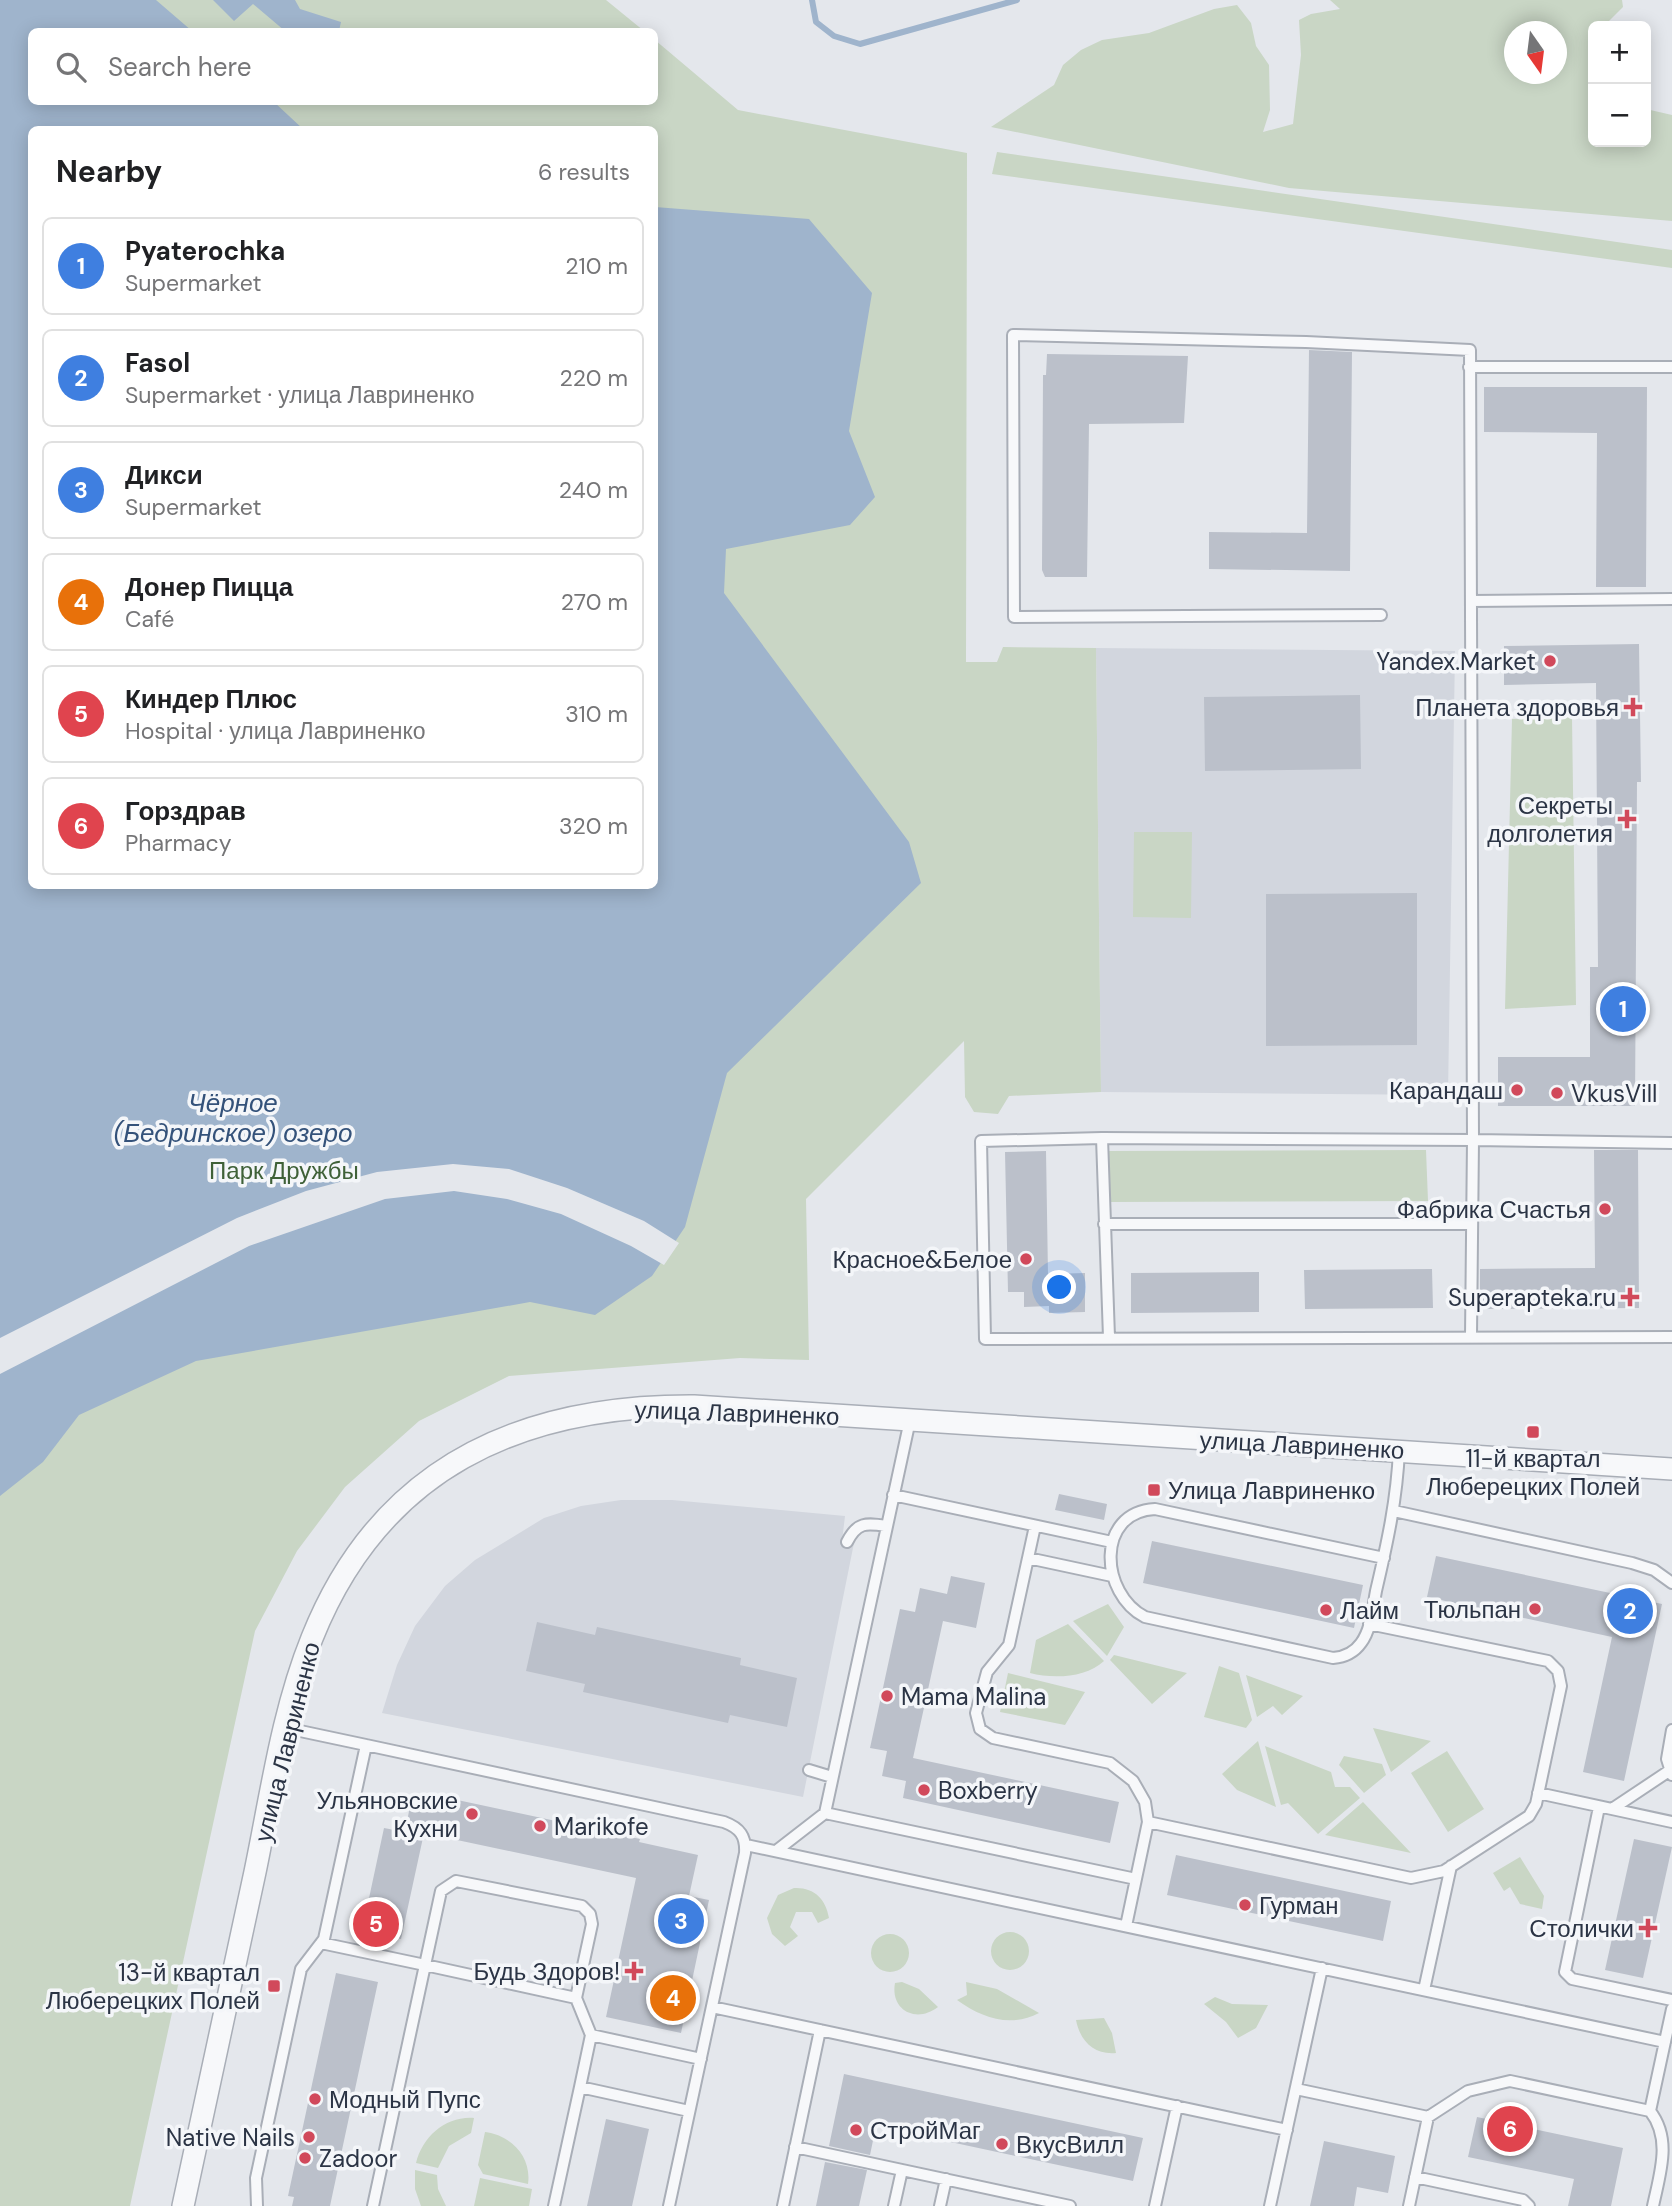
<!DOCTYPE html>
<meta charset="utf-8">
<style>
:root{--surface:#fff;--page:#f2f2f2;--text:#202124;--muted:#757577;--line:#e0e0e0;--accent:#d1495b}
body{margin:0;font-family:"DM Sans",sans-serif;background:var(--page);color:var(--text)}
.controls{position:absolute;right:21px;top:21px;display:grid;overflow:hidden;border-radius:10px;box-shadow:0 4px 18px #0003}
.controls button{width:63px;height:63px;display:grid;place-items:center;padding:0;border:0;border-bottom:2px solid var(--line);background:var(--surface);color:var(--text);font:35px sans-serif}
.compass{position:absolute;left:1504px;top:21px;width:63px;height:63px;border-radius:50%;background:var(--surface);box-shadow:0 4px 18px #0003;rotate:166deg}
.you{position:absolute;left:1060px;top:1288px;width:24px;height:24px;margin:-18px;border:5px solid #fff;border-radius:50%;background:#1a73e8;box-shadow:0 0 0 10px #1a73e833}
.badge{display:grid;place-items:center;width:46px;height:46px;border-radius:50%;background:var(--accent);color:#fff;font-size:23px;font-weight:700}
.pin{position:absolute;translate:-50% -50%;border:4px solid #fff;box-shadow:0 2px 7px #0006}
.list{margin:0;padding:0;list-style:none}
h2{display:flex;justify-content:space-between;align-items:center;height:91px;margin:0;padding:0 28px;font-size:30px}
h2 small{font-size:23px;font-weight:400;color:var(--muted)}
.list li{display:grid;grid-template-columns:46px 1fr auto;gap:21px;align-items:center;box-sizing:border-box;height:98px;margin:0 14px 14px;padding:0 14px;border:2px solid var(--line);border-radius:10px}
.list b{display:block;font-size:26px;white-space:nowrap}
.list p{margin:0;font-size:23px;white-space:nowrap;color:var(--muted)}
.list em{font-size:23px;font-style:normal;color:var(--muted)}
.icon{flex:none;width:38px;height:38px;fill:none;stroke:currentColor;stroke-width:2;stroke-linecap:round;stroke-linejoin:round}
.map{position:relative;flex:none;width:1672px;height:2206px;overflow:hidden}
.search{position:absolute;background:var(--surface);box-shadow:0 4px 18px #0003;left:28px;top:28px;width:630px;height:77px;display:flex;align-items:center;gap:18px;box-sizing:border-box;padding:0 24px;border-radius:10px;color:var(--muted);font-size:26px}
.panel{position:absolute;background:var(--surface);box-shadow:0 4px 18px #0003;left:28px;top:126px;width:630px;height:763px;border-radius:10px}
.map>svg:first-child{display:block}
.built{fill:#d2d6de}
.green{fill:#c9d6c5;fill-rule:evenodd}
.water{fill:#9fb4cc}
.pier{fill:#e4e7ec}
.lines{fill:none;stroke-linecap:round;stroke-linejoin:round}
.stream{stroke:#9fb4cc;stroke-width:6}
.building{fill:#bbc0ca}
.lane-casing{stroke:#a9aeb7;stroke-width:14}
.street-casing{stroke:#a9aeb7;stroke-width:24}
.lane{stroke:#f7f8fa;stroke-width:10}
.street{stroke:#f7f8fa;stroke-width:21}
.poi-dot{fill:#d1495b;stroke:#f4f6f9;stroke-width:2.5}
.labels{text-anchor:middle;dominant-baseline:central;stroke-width:7;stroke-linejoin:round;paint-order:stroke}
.poi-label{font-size:24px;fill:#2b3445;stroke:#f4f6f9;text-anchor:end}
.park-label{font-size:24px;fill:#3f6138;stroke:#f4f6f9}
.street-label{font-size:24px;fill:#2b3445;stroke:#f4f6f9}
.water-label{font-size:26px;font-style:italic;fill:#34527a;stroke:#f4f6f9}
</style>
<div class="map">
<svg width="1672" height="2206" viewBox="0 0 1672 2206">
<rect width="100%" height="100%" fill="#e4e7ec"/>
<path class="built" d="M1096,648L1455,651L1448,1095L1101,1092Z
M621,1500H672L845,1516L842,1541L854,1543L803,1797L382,1713L397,1665L415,1626L445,1586L475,1560L544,1518L581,1506Z"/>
<path class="green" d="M0,0H606L644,31L32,32V102H654L655,40L738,110L967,153L966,662H997L1003,647L1096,648L1101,1092L1009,1096L998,1114L974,1112L965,1097L964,1041L806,1199L809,1360L740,1358L509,1376L419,1421L345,1487L297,1551L255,1631L130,2206H0ZM32,130H654V886H32Z
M1330,0H1622L1623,7L1604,26H1593V35L1589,38L1588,60L1593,65V142H1646V109L1672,115V221L1289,188L991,127L1054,85L1063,65L1081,50L1102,40L1149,33L1214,9L1237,5L1251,23L1256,46L1269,65L1270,110L1263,132L1293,124L1301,55L1299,20L1311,14L1340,9ZM1514,32H1556V74H1514Z
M997,152L1672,250V268L992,174Z
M1572,717L1576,1005L1505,1009L1512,719Z
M1134,832H1192L1191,918L1133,917Z
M1426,1150L1428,1201L1108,1202V1151Z
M1108,1604L1124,1627L1107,1656L1073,1621Z
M1068,1624L1104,1661C1086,1678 1053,1679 1030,1673L1036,1640Z
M1114,1655L1187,1673L1152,1704L1110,1660Z
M1219,1666L1239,1673L1252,1720L1246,1728L1204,1717Z
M1008,1673L1085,1692L1065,1725L1000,1712Z
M1246,1675L1303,1696L1282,1715L1273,1706L1257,1717Z
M1373,1728L1431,1741L1391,1772Z
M1258,1741L1276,1807L1237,1790L1222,1774Z
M1265,1746L1331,1772L1335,1787H1350L1360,1798L1318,1834L1288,1803L1281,1805Z
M1447,1751L1484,1809L1448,1832L1411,1773Z
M1344,1756L1382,1764L1386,1775L1364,1793L1339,1765Z
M1363,1802L1411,1853L1325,1835Z
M1520,1857L1544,1896L1542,1909L1520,1904L1510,1887L1504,1891L1493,1873Z
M794,1888C814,1887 826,1899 829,1918L818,1923L812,1912H796L790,1927L798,1936L785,1946L772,1934L767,1918L778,1895Z
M991 1951a19 19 0 1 1 38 0a19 19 0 1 1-38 0Z
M871 1953a19 19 0 1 1 38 0a19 19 0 1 1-38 0Z
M902,1982L919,1989L938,2007C916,2024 890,2010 895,1983Z
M966,1982L997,1989L1039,2013C1010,2028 982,2018 957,2000L967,1995Z
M1215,1997L1232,2004L1268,2005L1256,2028L1238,2038L1226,2022L1204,2004Z
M1104,2018L1112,2033L1116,2053C1094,2055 1080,2041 1076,2020Z
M474,2118L471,2133L449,2146L438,2168L416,2163C423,2136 446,2116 474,2118Z
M485,2132C510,2135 532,2156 528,2184L483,2174L478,2165Z
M415,2170L437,2175L438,2189L446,2206H421L415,2189Z
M480,2178L532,2189L529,2206H474Z"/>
<path class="water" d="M0,0H156L192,31L32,32V102H274L303,129L32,130V886H654L655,207L809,219L872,293L849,431L875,497L850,525L726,549L724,593L909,842L921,883L727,1073L685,1227L652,1276L595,1315L530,1302L196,1361L79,1415L43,1462L0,1496Z
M213,0H295L300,9L341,22L339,31H285L253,4L234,21Z"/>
<path class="pier" d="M453,1164L509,1169L567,1188L644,1221L679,1243L664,1265L631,1246L561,1214L507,1199L454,1191L385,1199L249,1246L0,1374V1338L237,1218L306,1191L377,1172Z"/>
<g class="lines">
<path class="stream" d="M812,0L816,22L834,36L860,44L1017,0"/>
</g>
<path class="building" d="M1309,350L1352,352L1350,571L1209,569V532L1307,533Z
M1047,354L1188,356L1184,423L1089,424L1087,577H1045L1042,570L1043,375H1046Z
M1484,387H1647L1646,587H1596L1597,433L1484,432Z
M1639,644L1641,782H1637L1635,1106H1498V1057H1590V967H1598L1596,683L1504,685V646Z
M1360,695L1361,769L1205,771L1204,697Z
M1417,893V1045L1266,1046V894Z
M1594,1150H1638L1639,1308L1480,1309V1269L1595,1268Z
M1046,1151L1048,1274L1085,1273V1312L1049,1313V1306L1024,1307V1292H1008L1005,1152Z
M1432,1269L1433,1308L1305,1309L1304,1270Z
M1259,1272V1312L1131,1313V1273Z
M1059,1494L1107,1504L1104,1520L1055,1510Z
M1152,1541L1363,1585L1354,1628L1143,1583Z
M1436,1556L1662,1604L1624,1781L1583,1772L1612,1637L1427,1597Z
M951,1576L985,1583L976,1628L943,1621L913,1758L1119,1802L1110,1843L903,1798L906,1781L882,1776L887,1751L870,1748L900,1609L915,1612L920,1588L947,1594Z
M537,1622L595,1635L597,1627L741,1658L740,1665L797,1678L787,1727L730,1715L728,1723L583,1692L585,1684L526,1671Z
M434,1795L640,1839L639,1842L698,1855L689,1896L709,1900L681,2033L606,2017L636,1878L424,1833L401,1939L362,1931L384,1828L405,1832L410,1806L431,1811Z
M1634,1839L1672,1847L1643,1978L1605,1970Z
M1176,1855L1391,1901L1383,1941L1167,1895Z
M336,1973L378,1982L330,2206H292L294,2197L288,2196Z
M844,2074L1143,2138L1133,2181L876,2126L870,2155L829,2146Z
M1477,2117L1623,2148L1611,2206H1568L1574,2179L1468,2157Z
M606,2119L649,2129L632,2206H587Z
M1324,2141L1395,2156L1388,2193L1357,2187L1354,2206H1310Z
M825,2162L867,2170L859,2206H816Z"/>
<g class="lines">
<g class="lane-casing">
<path id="lane" d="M1469,367H1672
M1471,601L1672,599
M1381,615L1014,617L1013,335L1306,342L1470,350L1473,1140L1471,1336
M1102,1138L1473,1140
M1473,1145V1140L1672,1143
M1104,1224H1472V1217
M1109,1337L1102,1138L981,1141L985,1339L1672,1337
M893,1495L1112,1542
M1394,1511L1632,1563L1654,1570L1672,1583
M1035,1526L1009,1645L987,1672L976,1713L980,1729L993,1738L1110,1763L1133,1781L1145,1802L1148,1822L1126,1926
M847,1542C857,1522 866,1523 886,1526
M1028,1558L1112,1576
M1384,1558L1155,1509C1095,1512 1100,1594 1145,1617L1333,1658C1345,1657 1354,1653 1361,1643C1371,1630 1373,1607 1376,1591C1387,1544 1397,1499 1399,1450
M1672,1730L1667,1759L1672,1775
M366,1745L724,1822C740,1828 746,1836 745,1853L669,2206
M809,1770L832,1777
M1538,1793L1672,1822
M1599,1807L1565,1972L1572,1979L1672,2000
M1612,1809L1669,1771
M825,1813L1136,1879
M1148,1822L1411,1878L1444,1871L1529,1816L1536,1804L1561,1686L1558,1671L1548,1661L1369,1624
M746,1845L1665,2042
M776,1851L825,1813L910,1420
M321,1943L425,1965L441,1891L456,1881L582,1906L590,1914L592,1924L576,1998L591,2035L580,2087L689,2111
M1424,1990L1451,1866
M712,2007L1287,2130
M591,2035L701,2059
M1296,2089L1428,2117
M1650,2111L1672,2009
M795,2147L1070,2206
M1415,2177L1523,2200L1529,2206
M257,2206L256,2178L301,1969L324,1939L366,1745L286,1728
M373,2206L425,1965L576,1998
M554,2206L580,2087
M783,2206L820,2030
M894,2206L902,2170
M940,2206L946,2179
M1155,2206L1177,2106
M1270,2206L1322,1968
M1409,2206L1428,2117L1468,2091L1510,2081L1650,2111C1672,2139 1660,2173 1653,2206"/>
</g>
<g class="street-casing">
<path id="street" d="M183,2206C206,2095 232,1983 255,1872C271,1795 282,1712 312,1638C380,1468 519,1405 694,1406L1672,1469"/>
</g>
<use href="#lane" class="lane"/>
<use href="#street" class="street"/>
</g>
<g class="poi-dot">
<circle cx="1550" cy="661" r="7"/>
<path d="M1629.5 696.5h7v7h7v7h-7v7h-7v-7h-7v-7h7z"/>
<path d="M1623.5 808.5h7v7h7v7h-7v7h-7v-7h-7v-7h7z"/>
<circle cx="1517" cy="1090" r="7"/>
<circle cx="1557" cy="1093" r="7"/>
<circle cx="1605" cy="1209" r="7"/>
<circle cx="1026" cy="1259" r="7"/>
<path d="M1626.5 1286.5h7v7h7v7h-7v7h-7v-7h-7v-7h7z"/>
<rect x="1526" y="1425" width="14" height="14" rx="3.5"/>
<rect x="1147" y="1483" width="14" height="14" rx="3.5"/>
<circle cx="1535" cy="1609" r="7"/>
<circle cx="1326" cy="1610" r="7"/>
<circle cx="887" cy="1696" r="7"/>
<circle cx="924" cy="1790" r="7"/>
<circle cx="472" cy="1814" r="7"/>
<circle cx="540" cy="1826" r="7"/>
<circle cx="1245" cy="1905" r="7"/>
<path d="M1644.5 1917.5h7v7h7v7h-7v7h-7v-7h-7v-7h7z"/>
<path d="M630.5 1960.5h7v7h7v7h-7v7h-7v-7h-7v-7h7z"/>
<rect x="267" y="1979" width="14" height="14" rx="3.5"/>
<circle cx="315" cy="2099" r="7"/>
<circle cx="856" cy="2130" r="7"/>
<circle cx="309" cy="2137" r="7"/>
<circle cx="1002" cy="2144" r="7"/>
<circle cx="305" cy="2158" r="7"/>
</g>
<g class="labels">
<g class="poi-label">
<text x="1536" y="661">Yandex.Market</text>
<text x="1619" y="707">Планета здоровья</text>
<text x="1613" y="805">Секреты<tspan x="1613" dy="28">долголетия</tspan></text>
<text x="1503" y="1090">Карандаш</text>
<text x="1571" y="1093" text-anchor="start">VkusVill</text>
<text x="1591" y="1209">Фабрика Счастья</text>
<text x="1012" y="1259">Красное&amp;Белое</text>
<text x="1616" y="1297">Superapteka.ru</text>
<text x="1533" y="1458" text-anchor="middle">11-й квартал<tspan x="1533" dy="28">Люберецких Полей</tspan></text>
<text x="1168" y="1490" text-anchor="start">Улица Лавриненко</text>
<text x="1521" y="1609">Тюльпан</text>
<text x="1340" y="1610" text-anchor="start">Лайм</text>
<text x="901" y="1696" text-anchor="start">Mama Malina</text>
<text x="938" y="1790" text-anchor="start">Boxberry</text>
<text x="458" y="1800">Ульяновские<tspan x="458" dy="28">Кухни</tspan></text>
<text x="554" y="1826" text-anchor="start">Marikofe</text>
<text x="1259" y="1905" text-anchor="start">Гурман</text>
<text x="1634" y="1928">Столички</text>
<text x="620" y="1971">Будь Здоров!</text>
<text x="260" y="1972">13-й квартал<tspan x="260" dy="28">Люберецких Полей</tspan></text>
<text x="329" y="2099" text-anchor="start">Модный Пупс</text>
<text x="870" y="2130" text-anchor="start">СтройМаг</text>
<text x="295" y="2137">Native Nails</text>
<text x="1016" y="2144" text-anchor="start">ВкусВилл</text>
<text x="319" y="2158" text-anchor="start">Zadoor</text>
</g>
<g class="park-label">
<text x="284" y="1170">Парк Дружбы</text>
</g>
<g class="street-label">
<text transform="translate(737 1413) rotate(2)">улица Лавриненко</text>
<text transform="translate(1302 1445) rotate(3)">улица Лавриненко</text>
<text transform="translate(287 1742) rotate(-76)">улица Лавриненко</text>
</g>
<g class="water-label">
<text x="233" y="1103">Чёрное<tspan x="233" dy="30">(Бедринское) озеро</tspan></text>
</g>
</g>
</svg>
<div class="controls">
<button>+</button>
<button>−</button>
</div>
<svg class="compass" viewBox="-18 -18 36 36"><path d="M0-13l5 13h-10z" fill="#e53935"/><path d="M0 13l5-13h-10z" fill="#757577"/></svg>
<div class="you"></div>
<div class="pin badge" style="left:1623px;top:1009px;background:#3f7fe0">1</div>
<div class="pin badge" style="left:1630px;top:1611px;background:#3f7fe0">2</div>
<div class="pin badge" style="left:681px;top:1921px;background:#3f7fe0">3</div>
<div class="pin badge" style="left:673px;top:1998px;background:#e8710a">4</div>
<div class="pin badge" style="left:376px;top:1924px;background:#e0444e">5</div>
<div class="pin badge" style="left:1510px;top:2129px;background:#e0444e">6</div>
<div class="search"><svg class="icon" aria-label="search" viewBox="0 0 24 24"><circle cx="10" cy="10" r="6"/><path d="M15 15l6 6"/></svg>Search here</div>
<section class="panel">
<h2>Nearby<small>6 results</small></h2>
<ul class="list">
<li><span class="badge" style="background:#3f7fe0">1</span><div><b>Pyaterochka</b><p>Supermarket</p></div><em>210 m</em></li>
<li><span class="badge" style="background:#3f7fe0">2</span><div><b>Fasol</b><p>Supermarket · улица Лавриненко</p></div><em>220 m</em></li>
<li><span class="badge" style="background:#3f7fe0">3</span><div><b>Дикси</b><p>Supermarket</p></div><em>240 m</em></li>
<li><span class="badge" style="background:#e8710a">4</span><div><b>Донер Пицца</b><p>Café</p></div><em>270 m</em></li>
<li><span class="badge" style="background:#e0444e">5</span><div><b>Киндер Плюс</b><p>Hospital · улица Лавриненко</p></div><em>310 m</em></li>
<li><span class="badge" style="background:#e0444e">6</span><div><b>Горздрав</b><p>Pharmacy</p></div><em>320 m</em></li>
</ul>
</section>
</div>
